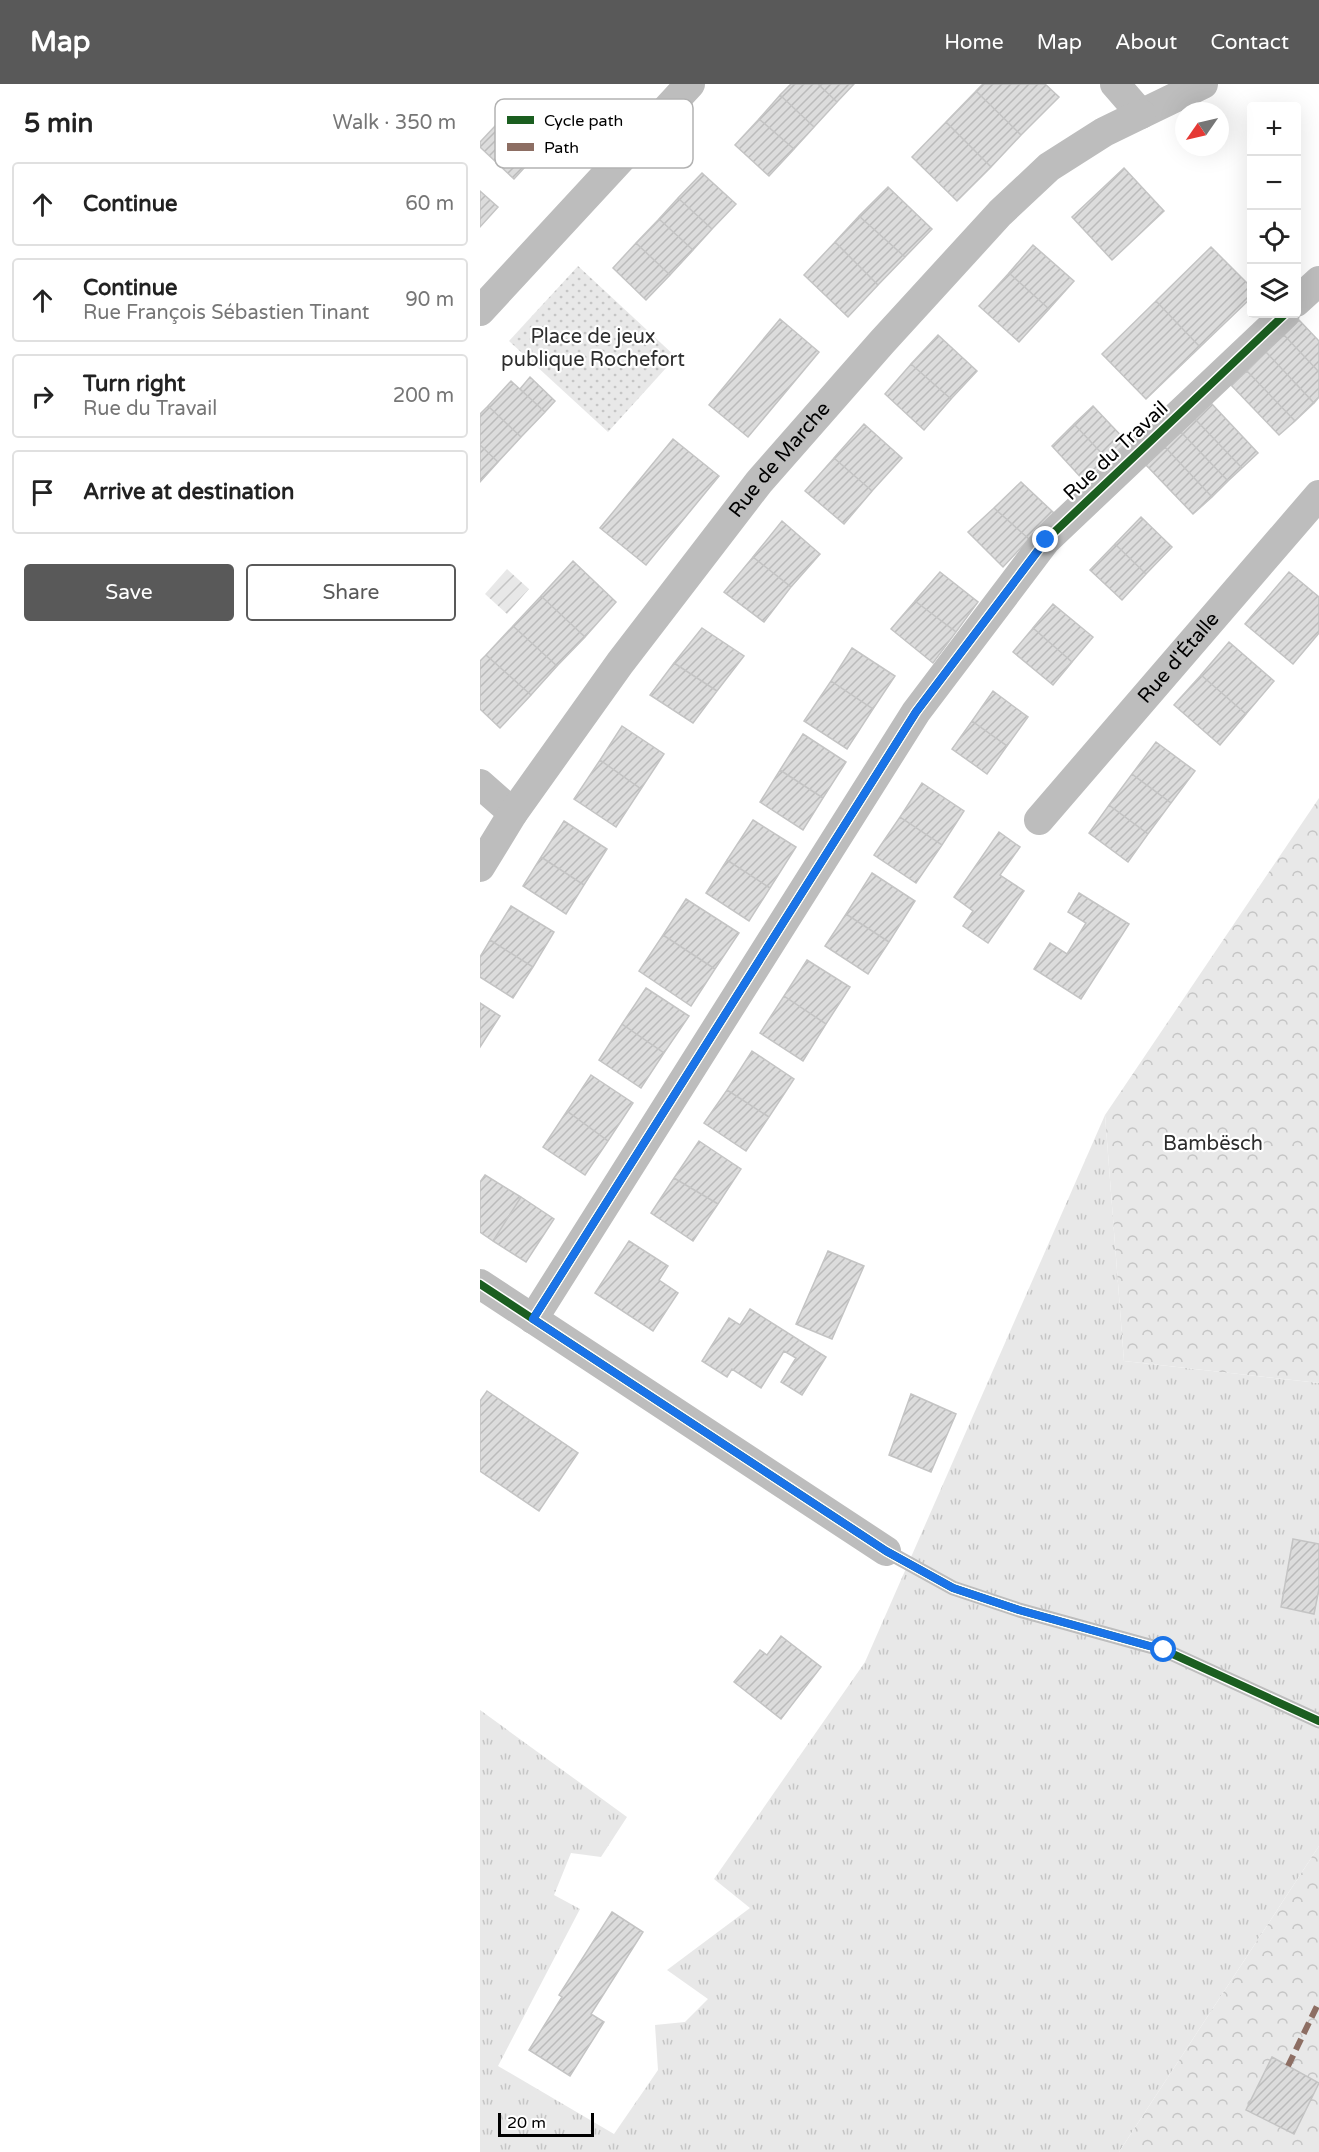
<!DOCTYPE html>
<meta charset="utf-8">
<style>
:root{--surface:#fff;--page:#f6f6f6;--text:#222;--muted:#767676;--line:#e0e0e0;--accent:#595959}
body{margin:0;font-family:"Varela Round",sans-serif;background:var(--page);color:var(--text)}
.controls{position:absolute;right:18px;top:18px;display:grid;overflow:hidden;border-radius:6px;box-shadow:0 6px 24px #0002}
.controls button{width:54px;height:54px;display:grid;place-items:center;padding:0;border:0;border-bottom:2px solid var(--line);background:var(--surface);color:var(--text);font:30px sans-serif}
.compass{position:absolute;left:695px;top:18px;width:54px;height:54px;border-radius:50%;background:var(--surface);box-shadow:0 6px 24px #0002;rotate:236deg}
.scale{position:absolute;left:18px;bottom:15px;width:96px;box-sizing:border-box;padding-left:6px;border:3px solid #000;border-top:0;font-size:16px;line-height:21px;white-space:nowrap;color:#000;-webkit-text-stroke:4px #fff;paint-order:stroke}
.stop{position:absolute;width:18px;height:18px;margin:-14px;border:4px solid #1a73e8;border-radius:50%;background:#fff}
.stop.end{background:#1a73e8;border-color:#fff;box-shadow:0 2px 6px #0008}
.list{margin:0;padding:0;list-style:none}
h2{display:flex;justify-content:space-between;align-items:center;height:78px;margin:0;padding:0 24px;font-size:26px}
h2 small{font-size:20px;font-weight:400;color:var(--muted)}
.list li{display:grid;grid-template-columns:39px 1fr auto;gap:18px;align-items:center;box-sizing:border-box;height:84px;margin:0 12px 12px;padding:0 12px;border:2px solid var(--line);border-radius:6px}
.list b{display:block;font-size:22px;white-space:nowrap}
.list p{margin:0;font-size:20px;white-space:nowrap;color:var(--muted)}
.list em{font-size:20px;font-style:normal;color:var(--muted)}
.actions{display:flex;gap:12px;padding:18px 24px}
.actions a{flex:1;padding:14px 0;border:2px solid var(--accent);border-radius:6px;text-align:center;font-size:21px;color:var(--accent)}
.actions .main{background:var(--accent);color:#fff}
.icon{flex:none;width:33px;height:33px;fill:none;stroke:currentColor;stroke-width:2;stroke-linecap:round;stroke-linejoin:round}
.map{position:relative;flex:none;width:839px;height:2068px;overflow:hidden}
header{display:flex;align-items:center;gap:36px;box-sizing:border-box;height:84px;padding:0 30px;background:var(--accent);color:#fff}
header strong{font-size:28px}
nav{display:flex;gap:33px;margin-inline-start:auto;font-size:21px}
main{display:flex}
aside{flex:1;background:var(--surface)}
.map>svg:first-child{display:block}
.grass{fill:url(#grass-tufts)}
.forest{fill:url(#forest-crowns)}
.park{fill:url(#park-dots)}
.garden{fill:url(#garden-furrows)}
.building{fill:url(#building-hatch);stroke:#c4c4c4;stroke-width:1.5}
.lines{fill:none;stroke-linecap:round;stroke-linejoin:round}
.lane{stroke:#bdbdbd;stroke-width:15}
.street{stroke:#bdbdbd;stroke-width:30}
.quiet{stroke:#8d6e63;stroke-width:6;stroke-dasharray:12 6;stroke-linecap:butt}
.cycleway-casing{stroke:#fff;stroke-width:11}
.cycleway{stroke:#1b5e20;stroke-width:8}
.route{stroke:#1a73e8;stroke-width:8}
.labels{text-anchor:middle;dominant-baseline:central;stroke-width:4.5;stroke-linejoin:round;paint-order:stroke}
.park-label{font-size:20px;fill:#2d2d2d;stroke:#fff}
.street-label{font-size:20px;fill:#000;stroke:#fff}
.key{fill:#fff;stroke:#b2b2b2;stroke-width:1.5}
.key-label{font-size:16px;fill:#000}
</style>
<header>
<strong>Map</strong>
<nav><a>Home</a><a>Map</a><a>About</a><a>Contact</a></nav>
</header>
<main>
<aside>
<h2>5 min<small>Walk · 350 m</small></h2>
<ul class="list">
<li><svg class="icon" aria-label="ahead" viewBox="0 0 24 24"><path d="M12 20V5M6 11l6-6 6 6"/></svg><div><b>Continue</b></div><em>60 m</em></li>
<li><svg class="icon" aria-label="ahead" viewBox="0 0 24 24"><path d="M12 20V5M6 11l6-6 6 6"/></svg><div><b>Continue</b><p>Rue François Sébastien Tinant</p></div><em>90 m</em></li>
<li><svg class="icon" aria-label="right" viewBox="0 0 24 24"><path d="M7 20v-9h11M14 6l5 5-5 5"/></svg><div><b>Turn right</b><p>Rue du Travail</p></div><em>200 m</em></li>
<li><svg class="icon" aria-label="arrive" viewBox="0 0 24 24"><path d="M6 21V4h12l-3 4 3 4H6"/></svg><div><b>Arrive at destination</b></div></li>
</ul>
<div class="actions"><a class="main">Save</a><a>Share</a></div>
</aside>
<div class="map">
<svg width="839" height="2068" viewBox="0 0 839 2068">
<defs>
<pattern id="grass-tufts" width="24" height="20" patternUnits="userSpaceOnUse" patternTransform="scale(1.5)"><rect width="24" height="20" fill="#e8e8e8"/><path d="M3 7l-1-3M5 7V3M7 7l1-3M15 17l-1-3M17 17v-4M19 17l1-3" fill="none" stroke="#c5c5c5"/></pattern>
<pattern id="forest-crowns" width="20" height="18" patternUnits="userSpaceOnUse" patternTransform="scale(1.5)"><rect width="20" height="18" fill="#e8e8e8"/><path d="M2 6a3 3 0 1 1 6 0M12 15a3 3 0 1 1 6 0" fill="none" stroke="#c5c5c5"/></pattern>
<pattern id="park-dots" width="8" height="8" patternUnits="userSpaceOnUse" patternTransform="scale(1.5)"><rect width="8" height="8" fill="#e8e8e8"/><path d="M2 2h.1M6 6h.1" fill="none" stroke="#c5c5c5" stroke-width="1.8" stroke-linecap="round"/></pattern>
<pattern id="garden-furrows" width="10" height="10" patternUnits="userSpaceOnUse" patternTransform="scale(1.5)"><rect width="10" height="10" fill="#e8e8e8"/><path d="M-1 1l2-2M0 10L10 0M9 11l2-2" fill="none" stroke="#c5c5c5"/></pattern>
<pattern id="building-hatch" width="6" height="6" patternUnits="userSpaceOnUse" patternTransform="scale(1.5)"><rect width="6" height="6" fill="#dcdcdc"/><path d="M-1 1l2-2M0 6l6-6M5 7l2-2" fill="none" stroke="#bbb"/></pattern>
</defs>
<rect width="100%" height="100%" fill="#fff"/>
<path class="grass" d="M625,1031L644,1277L839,1299V1762L639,2068H0V1626L147,1733L121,1773L91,1769L74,1811L100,1825L18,1982L134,2050L178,1986L175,1941L205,1938L228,1915L187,1886L270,1824L234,1795L385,1578Z"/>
<path class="forest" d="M839,714V1299L644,1277L625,1031Z
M839,1762V2068H639Z"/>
<path class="park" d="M98,182L196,273L128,348L29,257Z"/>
<path class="garden" d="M27,485L49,505L27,530L5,510Z"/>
<path class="building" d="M311,0H338L357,18L334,43L300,11Z
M338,0H374L357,18Z
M503,0H565L579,13L541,51L496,7Z
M496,7L541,51L511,83L466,38Z
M300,11L334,43L314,65L279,35Z
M32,24L68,58L34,95L0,63V58Z
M279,35L314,65L289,92L255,61Z
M466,38L511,83L477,117L432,73Z
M644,84L684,127L632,176L592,133Z
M222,89L256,120L232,145L198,114Z
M408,103L452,145L425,173L379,132Z
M0,107L18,123L0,143Z
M198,114L232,145L213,166L179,135Z
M379,132L425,173L398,201L355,158Z
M179,135L213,166L190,191L156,159Z
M355,158L398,201L368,233L324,191Z
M156,159L190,191L166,216L133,184Z
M553,161L594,197L569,225L529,189Z
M731,163L772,204V213L720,263L676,217Z
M529,189L569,225L539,258L499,222Z
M676,217L720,263L666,315L622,270Z
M300,235L339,268L268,353L229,321Z
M819,236L839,257V288L804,251Z
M458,251L497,287L471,315L431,280Z
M804,251L839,288V313L834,319L786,268Z
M786,268L834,319L815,337L767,287Z
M431,280L471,315L444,346L405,310Z
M767,287L815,337L799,351L751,301Z
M50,293L75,317L65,328L40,305Z
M31,297L65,328L41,353L8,322Z
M731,319L778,369L762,384L715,335Z
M8,322L41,353L18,378L0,361V330Z
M613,322L647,358L628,376L594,340Z
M715,335L762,384L748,397L701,348Z
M384,340L422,374L392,407L354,374Z
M594,340L628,376L605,398L572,362Z
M701,348L748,397L732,413L685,363Z
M193,355L239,392L166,481L120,444Z
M0,361L18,378L0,398Z
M685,363L732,413L713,430L666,381Z
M354,374L392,407L364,440L325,407Z
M541,398L574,429L549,455L514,424Z
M514,424L549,455L523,483L488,448Z
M661,433L692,463L666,490L635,460Z
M302,437L340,470L311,503L273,473Z
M635,460L666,490L642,516L610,486Z
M273,473L311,503L284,538L244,508Z
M93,477L136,518L105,553L61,512Z
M460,488L498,518L476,548L435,517Z
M809,488L839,513V549L813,580L765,540Z
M61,512L105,553L77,582L33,542Z
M435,517L476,548L453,579L411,545Z
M573,520L613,553L592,578L553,544Z
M33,542L77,582L51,611L6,571Z
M222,544L264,572L237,607L194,579Z
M553,544L592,578L573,601L533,568Z
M749,558L794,597L766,630L721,591Z
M372,564L415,592L393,625L351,597Z
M6,571L51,611L20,644L0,625V577Z
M194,579L237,607L213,639L170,611Z
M721,591L766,630L740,661L694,621Z
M351,597L393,625L367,665L324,637Z
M513,607L548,633L527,662L492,637Z
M492,637L527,662L507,690L472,665Z
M142,642L184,670L161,705L120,676Z
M323,650L366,678L343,714L300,686Z
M676,658L715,687L691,719L652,690Z
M120,676L161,705L136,743L94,715Z
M300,686L343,714L323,746L280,718Z
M652,690L691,719L668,750L629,721Z
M442,699L484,727L462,761L420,733Z
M629,721L668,750L648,778L609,749Z
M420,733L462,761L436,799L394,771Z
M273,736L316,763L290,804L247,776Z
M84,737L127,765L104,801L61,773Z
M519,748L540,763L520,791L544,807L508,859L483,842L493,827L474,813Z
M61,773L104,801L86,830L43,802Z
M247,776L290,804L269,837L226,809Z
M392,789L435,817L409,858L366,830Z
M599,809L649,840L601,915L554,885L570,859L587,870L606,839L588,828Z
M206,815L259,849L235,885L183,851Z
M31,822L74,848L53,883L10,856Z
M366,830L409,858L388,890L345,862Z
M183,851L235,885L211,922L159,887Z
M10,856L53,883L33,914L0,893V873Z
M327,876L370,903L346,940L304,912Z
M166,904L209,932L184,969L142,940Z
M304,912L346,940L323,977L280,949Z
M0,919L20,932L0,963Z
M142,940L184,969L161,1004L119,976Z
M272,967L314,995L289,1033L247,1006Z
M111,991L153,1019L128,1057L87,1027Z
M247,1006L289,1033L266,1067L224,1039Z
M87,1027L128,1057L105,1091L63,1063Z
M219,1057L261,1085L238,1120L194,1094Z
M5,1091L41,1113L13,1157L0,1148V1098Z
M194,1094L238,1120L213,1157L171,1129Z
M41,1113L74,1135L46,1178L13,1157Z
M149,1157L188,1182L179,1196L198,1209L173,1247L115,1209Z
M348,1167L384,1182L352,1255L316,1240Z
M270,1225L346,1273L322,1311L301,1298L316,1274L304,1267L281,1304L252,1285L247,1293L222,1277L249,1234L260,1241Z
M7,1307L98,1369L59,1427L0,1387V1317Z
M431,1310L476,1330L451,1388L409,1371Z
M813,1455L839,1460V1505L834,1530L801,1523Z
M301,1552L341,1583L301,1635L254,1598L280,1566L287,1571Z
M132,1828L163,1848L111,1930L124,1938L90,1992L49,1966L82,1913L79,1911Z
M792,1973L839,1999L814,2050L766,2026Z"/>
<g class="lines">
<path class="lane" d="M406,1467L473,1504L539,1526L684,1566L839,1637"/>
<g class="street">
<path d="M635,0L661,30L723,0"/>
<path d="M816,218L839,197"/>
<path d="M0,227L210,0"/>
<path d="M0,700L33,729"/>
<path id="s1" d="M559,736L839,411"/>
<path id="s2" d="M0,783L33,729L140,579L279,398L402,258L520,129L569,83L624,48L661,30"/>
<path d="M0,1200L406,1467"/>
<path d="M53,1235L436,628L566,456L805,230"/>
</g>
<path class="quiet" d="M808,1982L839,1918"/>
<g class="cycleway-casing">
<path id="cycleway" d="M0,1200L406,1467L473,1504L539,1526L684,1566L839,1637
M53,1235L436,628L566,456L805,230"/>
</g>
<use href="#cycleway" class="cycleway"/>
</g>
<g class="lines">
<path class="route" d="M566,456L436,628L53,1235L406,1467L473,1504L539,1526L684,1566"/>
</g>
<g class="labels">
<g class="park-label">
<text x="113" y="253">Place de jeux<tspan x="113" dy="23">publique Rochefort</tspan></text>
<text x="733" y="1060">Bambësch</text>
</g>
<g class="street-label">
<text transform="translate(636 367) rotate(-43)">Rue du Travail</text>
<text stroke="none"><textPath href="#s2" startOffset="506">Rue de Marche</textPath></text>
<text stroke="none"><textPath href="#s1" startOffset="214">Rue d'Étalle</textPath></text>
</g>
</g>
<rect x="15" y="15" width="198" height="69" rx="9" class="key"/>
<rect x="27" y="32" width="27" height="8" fill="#1b5e20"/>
<rect x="27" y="59" width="27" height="8" fill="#8d6e63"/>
<g class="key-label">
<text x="64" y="42">Cycle path</text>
<text x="64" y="69">Path</text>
</g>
</svg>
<div class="controls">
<button>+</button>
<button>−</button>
<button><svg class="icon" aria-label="locate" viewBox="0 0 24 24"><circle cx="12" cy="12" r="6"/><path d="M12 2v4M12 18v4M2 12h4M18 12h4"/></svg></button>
<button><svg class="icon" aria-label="layers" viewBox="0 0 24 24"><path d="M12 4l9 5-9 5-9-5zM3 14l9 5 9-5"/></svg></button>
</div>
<svg class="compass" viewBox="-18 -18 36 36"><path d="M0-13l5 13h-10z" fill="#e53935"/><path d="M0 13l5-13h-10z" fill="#767676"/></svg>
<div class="scale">20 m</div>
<div class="stop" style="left:684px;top:1566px"></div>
<div class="stop end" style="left:566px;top:456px"></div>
</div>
</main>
